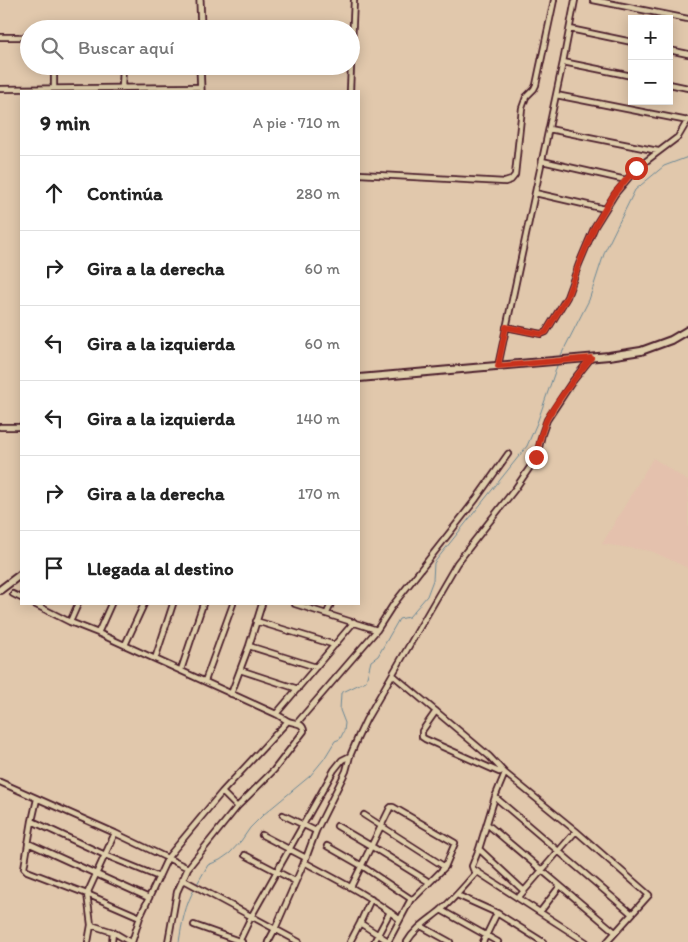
<!DOCTYPE html>
<html lang="es">
<meta charset="utf-8">
<style>
:root{--surface:#fff;--page:#f6f6f6;--text:#222;--muted:#767676;--line:#e0e0e0}
body{margin:0;font-family:Itim,sans-serif;background:var(--page);color:var(--text)}
.controls{position:absolute;right:15px;top:15px;display:grid;overflow:hidden;border-radius:0px;box-shadow:0 2px 12px #0003}
.controls button{width:45px;height:45px;display:grid;place-items:center;padding:0;border:0;border-bottom:1px solid var(--line);background:var(--surface);color:var(--text);font:25px sans-serif}
.stop{position:absolute;width:15px;height:15px;margin:-11px;border:4px solid #c8321e;border-radius:50%;background:#fff}
.stop.end{background:#c8321e;border-color:#fff;box-shadow:0 1px 5px #0008}
.list{margin:0;padding:0;list-style:none}
h2{display:flex;justify-content:space-between;align-items:center;height:65px;margin:0;padding:0 20px;font-size:21px}
h2 small{font-size:16px;font-weight:400;color:var(--muted)}
.list li{display:grid;grid-template-columns:32px 1fr auto;gap:15px;align-items:center;box-sizing:border-box;height:75px;padding:0 20px;border-top:1px solid var(--line)}
.list b{display:block;font-size:19px;white-space:nowrap}
.list em{font-size:16px;font-style:normal;color:var(--muted)}
.icon{flex:none;width:28px;height:28px;fill:none;stroke:currentColor;stroke-width:2;stroke-linecap:round;stroke-linejoin:round}
.map{position:relative;flex:none;width:688px;height:942px;overflow:hidden}
.search{position:absolute;background:var(--surface);box-shadow:0 2px 12px #0003;left:20px;top:20px;width:340px;height:55px;display:flex;align-items:center;gap:12px;box-sizing:border-box;padding:0 18px;border-radius:28px;color:var(--muted);font-size:19px}
.panel{position:absolute;background:var(--surface);box-shadow:0 2px 12px #0003;left:20px;top:90px;width:340px;height:515px;border-radius:0px}
.map>svg:first-child{display:block}
.built{fill:#e4c1ad}
.lines{fill:none;stroke-linecap:round;stroke-linejoin:round}
.stream{stroke:#6a8896;stroke-width:1}
.minor-casing{stroke:#4a1f2b;stroke-width:8}
.tertiary-casing{stroke:#4a1f2b;stroke-width:9}
.secondary-casing{stroke:#4a1f2b;stroke-width:10}
.minor{stroke:#dfceab;stroke-width:4.5}
.tertiary{stroke:#dfceab;stroke-width:5.5}
.secondary{stroke:#dfceab;stroke-width:6}
.route{stroke:#c8321e;stroke-width:6}
</style>
<div class="map">
<svg width="688" height="942" viewBox="0 0 688 942">
<rect width="100%" height="100%" fill="#e1c8ac"/>
<filter id="ink" filterUnits="userSpaceOnUse"><feTurbulence type="fractalNoise" baseFrequency=".02" numOctaves="2"/><feDisplacementMap in="SourceGraphic" scale="10" xChannelSelector="R" yChannelSelector="G"/><feConvolveMatrix kernelMatrix="1 2 1 2 8 2 1 2 1" color-interpolation-filters="sRGB"/></filter>
<g filter="url(#ink)">
<path class="built" d="M653,458L688,481V568L651,551L602,544Z"/>
<g class="lines">
<path class="stream" d="M560,357L589,300L605,251L635,190L664,166L688,157
M197,884L208,865L220,860L230,853L241,841L250,828L263,815L310,776L324,759L335,741L340,739L344,731L345,723L340,710L341,693L366,681L371,661L378,656L399,619L409,617L427,596L433,580L434,563L527,446L537,423L558,363
M179,942C182,923 185,905 195,888"/>
<g class="minor-casing">
<path id="minor" d="M593,0L688,19
M570,29L632,42
M0,37H29
M669,50L688,54
M563,62L632,76
M351,65L354,0
M54,66V88
M669,84L688,88
M122,88L123,66
M0,89L201,87
M350,91L351,66
M556,95L688,121
M549,129L658,151
M542,161L626,180
M359,174L505,182L511,180L515,175L522,108L526,97L534,89L536,85L554,0
M535,193L605,209
M506,327L541,334L546,332L567,297L579,264L595,226L615,194L637,168L678,137L688,120
M498,366L563,62L575,0
M0,427H21
M13,594L21,598
M34,604L70,622L98,633L276,714C280,716 284,719 288,721C295,724 303,722 304,731L274,770L237,807L188,868L177,892L168,942
M295,604L377,630
M327,613L331,604
M256,621L335,645
M70,622L78,604
M98,633L111,604
M125,645L144,604
M249,646L316,667
M155,659L173,604
M181,670L203,604
M240,670L298,689
M393,675L489,756L505,773
M205,681L233,604
M231,694L249,646L262,604
M436,711L422,731V737L425,739L499,772H500L501,769
M276,714L354,622
M297,723L377,630L393,605L476,499L508,454
M0,782L115,833L188,868
M222,792L237,807
M495,797L632,914
M37,799L32,821L24,868L27,871L87,894L140,917
M283,815L316,831
M364,815L445,867
M32,821L105,855L159,877
M487,824L615,932
M337,826L371,846L429,882
M262,835L306,858
M28,843L149,898
M327,846L362,866L411,899L414,898L445,867L455,843L393,807H391L390,808L351,887
M479,849L524,891L518,898
M245,855L295,881
M304,862C337,880 370,896 399,919
M182,879L299,942
M524,891L576,831
M457,895L497,913L543,942
M441,910L498,942
M540,912L560,886
M360,923L388,941
M91,925L113,932L130,942
M194,925L242,942
M421,926L450,942
M88,942L91,925L87,894L115,833
M112,942L113,932
M132,942L140,917L168,857L222,792L288,721
M239,942L251,917L334,770L342,760L350,756
M268,942L275,929L306,858L316,831L346,771L350,756L358,737L366,720L457,563L515,489L537,457L542,434L547,420L572,382L591,358
M350,942L360,923L371,899
M374,942L390,912
M388,942L411,899
M407,942C415,928 429,920 441,910C455,898 465,885 477,872
M483,942L497,913
M586,942L473,869L472,866L479,849L495,797L505,773L576,831L649,895L607,942"/>
</g>
<g class="tertiary-casing">
<path id="tertiary" d="M200,0L201,29
M200,66L201,91"/>
</g>
<g class="secondary-casing">
<path id="secondary" d="M359,378L609,356L641,351L671,340L688,330
M0,590L21,574"/>
</g>
<use href="#minor" class="minor"/>
<use href="#tertiary" class="tertiary"/>
<use href="#secondary" class="secondary"/>
</g>
</g>
<g class="lines" filter="url(#ink)">
<path class="route" d="M536,457C539,444 541,431 547,419C559,397 576,377 591,358L498,366L506,327L541,334L546,332L567,297L579,264L595,226L605,209L614,194L636,168"/>
</g>
</svg>
<div class="controls">
<button>+</button>
<button>−</button>
</div>
<div class="stop" style="left:636px;top:168px"></div>
<div class="stop end" style="left:536px;top:457px"></div>
<div class="search"><svg class="icon" aria-label="search" viewBox="0 0 24 24"><circle cx="10" cy="10" r="6"/><path d="M15 15l6 6"/></svg>Buscar aquí</div>
<section class="panel">
<h2>9 min<small>A pie · 710 m</small></h2>
<ul class="list">
<li><svg class="icon" aria-label="ahead" viewBox="0 0 24 24"><path d="M12 20V5M6 11l6-6 6 6"/></svg><div><b>Continúa</b></div><em>280 m</em></li>
<li><svg class="icon" aria-label="right" viewBox="0 0 24 24"><path d="M7 20v-9h11M14 6l5 5-5 5"/></svg><div><b>Gira a la derecha</b></div><em>60 m</em></li>
<li><svg class="icon" aria-label="left" viewBox="0 0 24 24"><path d="M17 20v-9H6M10 6l-5 5 5 5"/></svg><div><b>Gira a la izquierda</b></div><em>60 m</em></li>
<li><svg class="icon" aria-label="left" viewBox="0 0 24 24"><path d="M17 20v-9H6M10 6l-5 5 5 5"/></svg><div><b>Gira a la izquierda</b></div><em>140 m</em></li>
<li><svg class="icon" aria-label="right" viewBox="0 0 24 24"><path d="M7 20v-9h11M14 6l5 5-5 5"/></svg><div><b>Gira a la derecha</b></div><em>170 m</em></li>
<li><svg class="icon" aria-label="arrive" viewBox="0 0 24 24"><path d="M6 21V4h12l-3 4 3 4H6"/></svg><div><b>Llegada al destino</b></div></li>
</ul>
</section>
</div>
